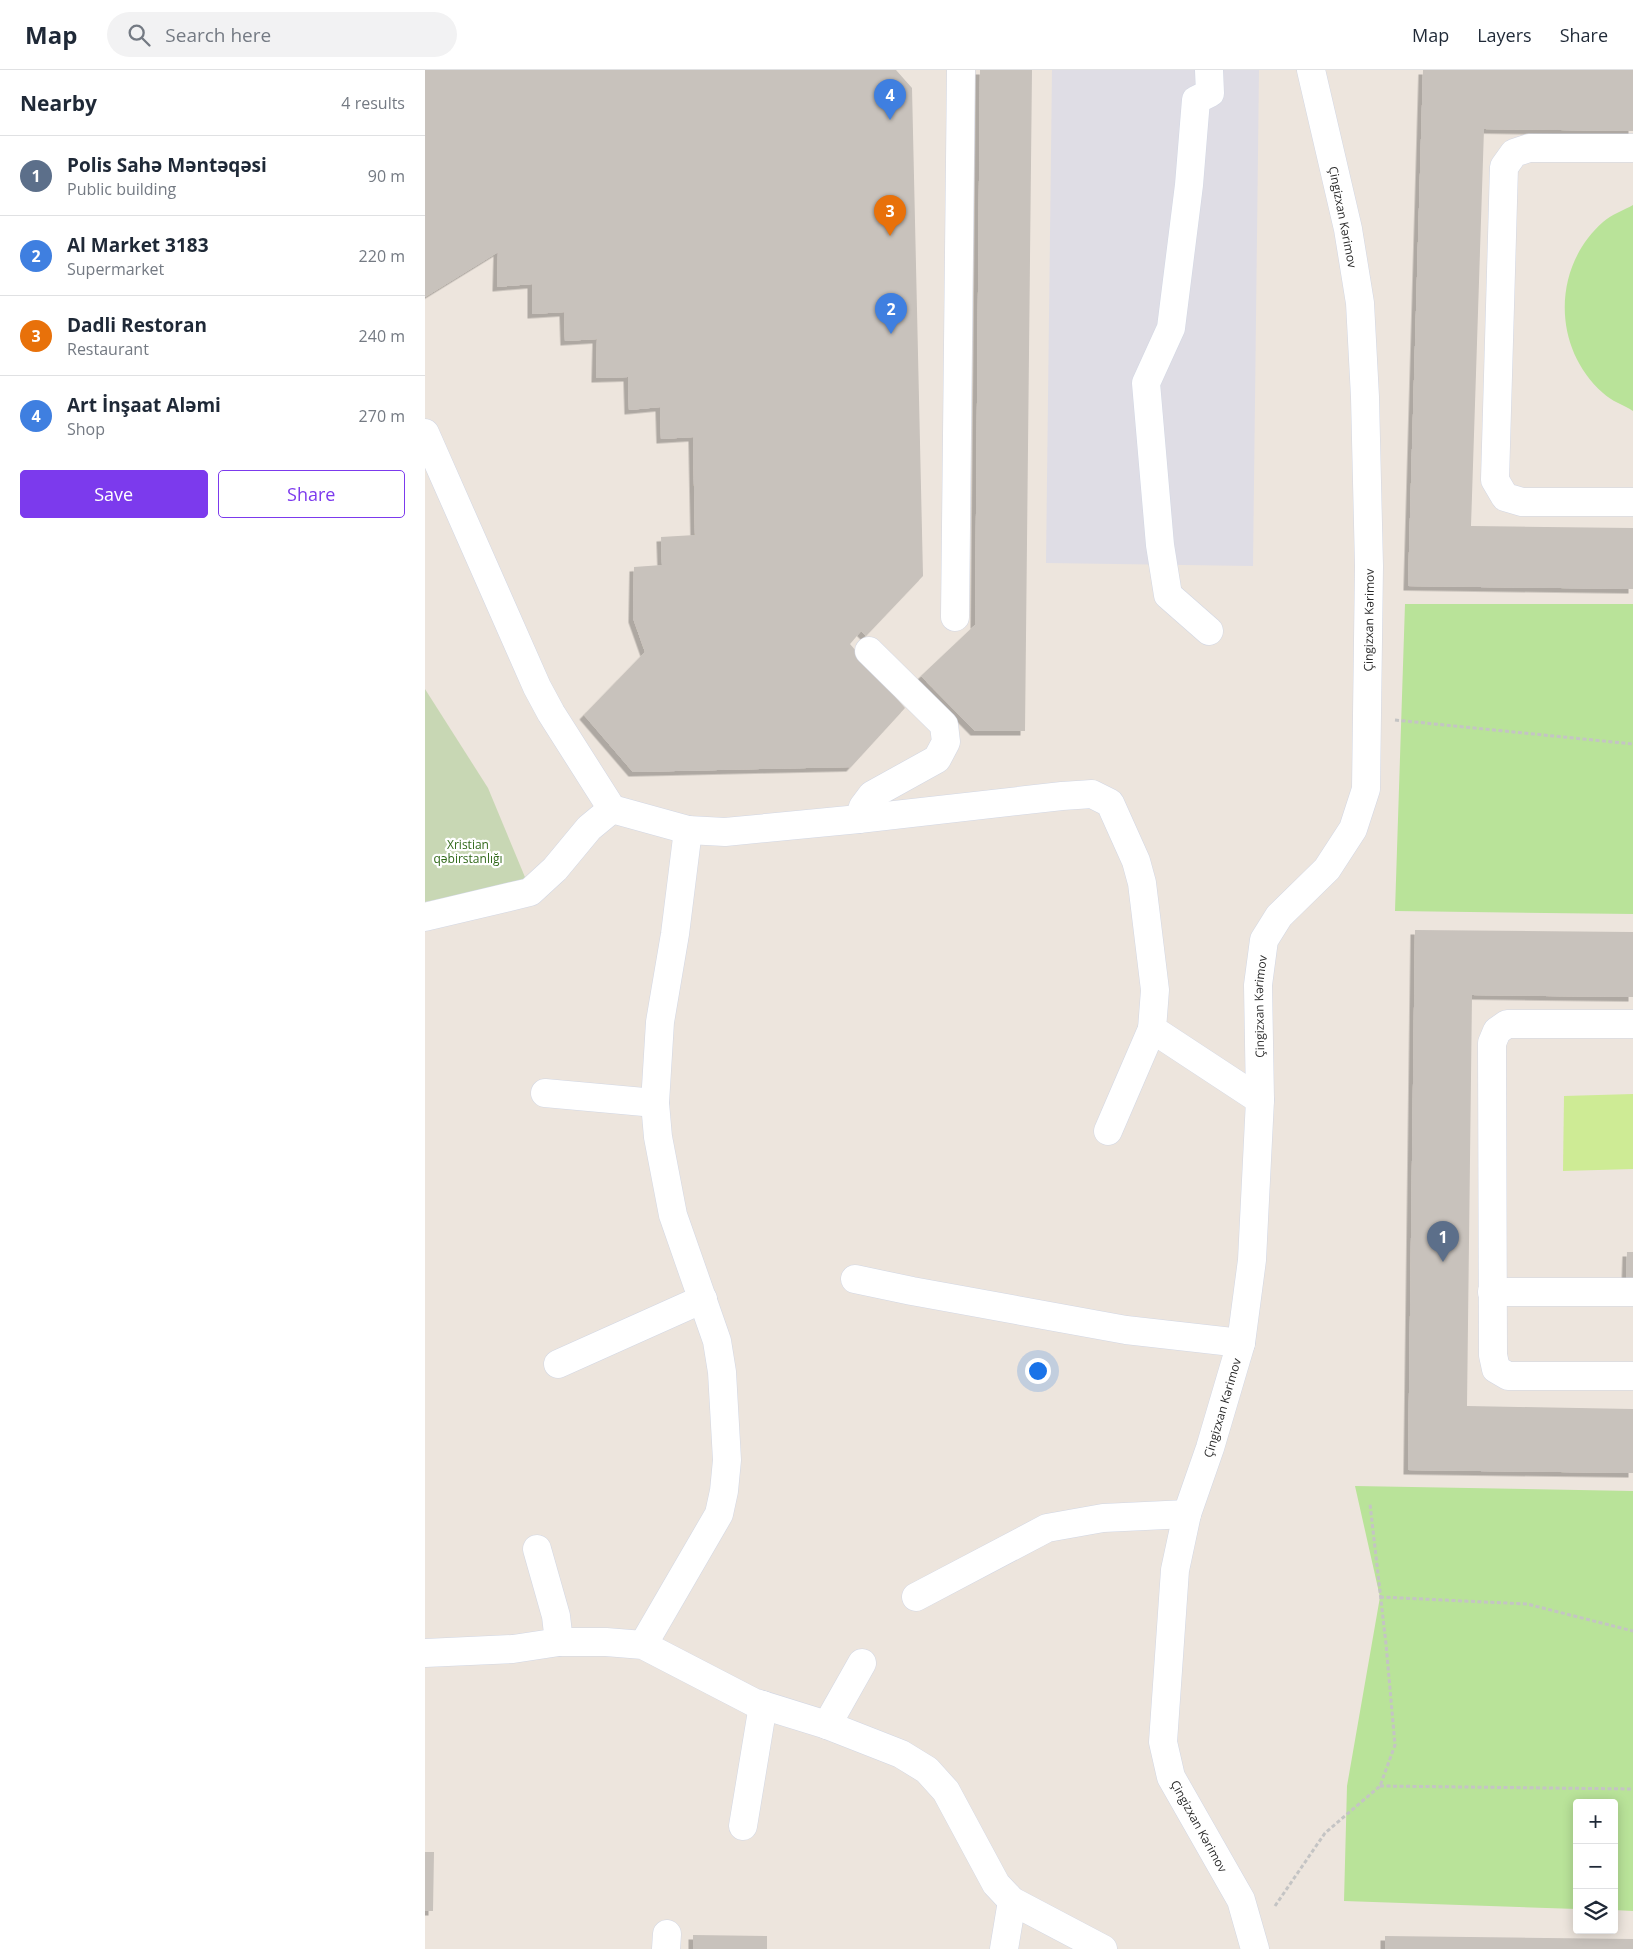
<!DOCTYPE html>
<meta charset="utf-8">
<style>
:root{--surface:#fff;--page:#f2f2f3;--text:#1f2937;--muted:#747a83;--line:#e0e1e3;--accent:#7c3aed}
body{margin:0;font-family:"Open Sans",sans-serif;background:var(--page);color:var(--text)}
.controls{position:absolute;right:15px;bottom:15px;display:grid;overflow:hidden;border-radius:5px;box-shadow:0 2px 12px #0003}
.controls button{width:45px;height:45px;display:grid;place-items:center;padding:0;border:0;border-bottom:1px solid var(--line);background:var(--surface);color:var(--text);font:25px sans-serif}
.you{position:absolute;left:612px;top:1300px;width:18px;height:18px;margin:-12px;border:4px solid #fff;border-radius:50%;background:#1a73e8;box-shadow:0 0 0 8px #1a73e833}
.badge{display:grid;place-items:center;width:32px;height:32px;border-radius:50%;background:var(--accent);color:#fff;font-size:16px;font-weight:700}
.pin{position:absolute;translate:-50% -41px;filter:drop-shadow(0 1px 2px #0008)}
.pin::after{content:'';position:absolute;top:26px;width:18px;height:15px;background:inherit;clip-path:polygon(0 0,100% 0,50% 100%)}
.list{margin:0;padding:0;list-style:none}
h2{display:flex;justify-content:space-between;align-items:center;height:65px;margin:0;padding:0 20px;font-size:21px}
h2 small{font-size:16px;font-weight:400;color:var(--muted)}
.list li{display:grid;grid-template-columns:32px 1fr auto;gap:15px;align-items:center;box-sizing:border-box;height:80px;padding:0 20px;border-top:1px solid var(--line)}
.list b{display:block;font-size:19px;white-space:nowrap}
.list p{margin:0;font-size:16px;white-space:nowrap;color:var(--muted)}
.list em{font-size:16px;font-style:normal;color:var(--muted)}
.actions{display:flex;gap:10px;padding:15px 20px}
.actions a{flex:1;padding:11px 0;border:1px solid var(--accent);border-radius:5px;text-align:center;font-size:18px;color:var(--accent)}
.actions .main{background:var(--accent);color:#fff}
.icon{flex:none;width:28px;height:28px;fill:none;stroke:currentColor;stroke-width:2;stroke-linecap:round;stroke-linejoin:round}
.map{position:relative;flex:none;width:1208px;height:1879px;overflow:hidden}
header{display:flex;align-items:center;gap:30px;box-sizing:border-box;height:70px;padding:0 25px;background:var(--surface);border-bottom:1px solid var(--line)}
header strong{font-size:24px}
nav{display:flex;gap:28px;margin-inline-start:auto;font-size:18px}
.search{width:350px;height:45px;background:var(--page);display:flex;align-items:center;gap:12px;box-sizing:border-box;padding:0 18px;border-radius:28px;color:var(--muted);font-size:19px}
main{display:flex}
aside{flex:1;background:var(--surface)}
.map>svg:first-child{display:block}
.industrial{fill:#dfdde5}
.green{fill:#b9e399}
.cemetery{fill:#c8d7b4}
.pitch{fill:#ceeb95}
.building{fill:#c8c2bc;filter:url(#shadow)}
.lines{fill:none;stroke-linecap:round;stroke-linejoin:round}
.minor-casing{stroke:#d2d7e4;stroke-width:29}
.path{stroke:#c4c4c4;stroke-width:3;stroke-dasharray:4 2.5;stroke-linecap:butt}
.minor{stroke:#fff;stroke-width:28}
.labels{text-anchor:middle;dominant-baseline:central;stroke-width:4.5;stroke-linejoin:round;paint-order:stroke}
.street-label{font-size:12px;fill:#2b2b2b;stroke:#fff}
.park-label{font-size:12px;fill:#31691a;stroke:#fff}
</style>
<header>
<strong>Map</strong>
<div class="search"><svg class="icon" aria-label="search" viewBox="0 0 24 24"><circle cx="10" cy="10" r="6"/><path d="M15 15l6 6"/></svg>Search here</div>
<nav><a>Map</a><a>Layers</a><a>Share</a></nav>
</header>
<main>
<aside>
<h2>Nearby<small>4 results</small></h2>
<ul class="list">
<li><span class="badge" style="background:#5c6f8a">1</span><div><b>Polis Sahə Məntəqəsi</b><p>Public building</p></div><em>90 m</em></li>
<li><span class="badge" style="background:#3f7fe0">2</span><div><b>Al Market 3183</b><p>Supermarket</p></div><em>220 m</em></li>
<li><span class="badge" style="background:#e8710a">3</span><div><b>Dadli Restoran</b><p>Restaurant</p></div><em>240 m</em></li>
<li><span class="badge" style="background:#3f7fe0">4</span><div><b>Art İnşaat Aləmi</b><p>Shop</p></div><em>270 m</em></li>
</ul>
<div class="actions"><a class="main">Save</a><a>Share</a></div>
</aside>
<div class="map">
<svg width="1208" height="1879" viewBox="0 0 1208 1879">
<defs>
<filter id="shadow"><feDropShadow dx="-4.5" dy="4.5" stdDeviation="0" flood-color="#0004"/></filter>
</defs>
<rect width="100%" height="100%" fill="#ede5dd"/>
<path class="industrial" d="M627,0H834L828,496L621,493Z"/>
<path class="green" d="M1208,135V341C1199,335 1186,331 1178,323C1127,278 1127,197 1178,152C1186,145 1199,140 1208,135Z
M980,534H1208V844L970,841Z
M930,1416L1208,1421V1841L1189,1840V1733H1152V1839L919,1831L922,1716L955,1527Z"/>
<path class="cemetery" d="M0,619L63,718L102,812L0,832Z"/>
<path class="pitch" d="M1208,1024V1099L1138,1101L1139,1026Z"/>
<path class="building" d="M0,0H471L487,18L498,506L441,566L436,561L425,574L480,638L426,697L208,702L159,645L220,582L208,548L209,497L237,495L236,467L270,465L268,367L236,369L235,337L204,340L203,307L171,308L172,269L140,271L139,242L107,244V214L72,217L73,182L0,227Z
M555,0H607L600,661H550L496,606L550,555Z
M998,0H1208V61L1059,59L1046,456L1208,458V519L983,516Z
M990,860L1208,862V927L1047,925L1042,1336L1208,1339V1403L983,1400Z
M1202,1182H1208V1212H1201Z
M0,1782H9L8,1841H0Z
M268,1865L342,1866V1879H268Z
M960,1866L1208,1869V1879H960Z"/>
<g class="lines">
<g class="minor-casing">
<g id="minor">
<path d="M784,0L785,23L771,30L764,115L746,258L721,313L735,475L743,525L784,561"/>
<path d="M1208,78H1104L1089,83L1079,97L1070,410L1080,427L1097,432H1208"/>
<path d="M0,363L112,617L126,643L187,739L263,760L300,762L434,749L637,726L667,724L685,733L711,791L717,813L730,920L727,959L835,1030"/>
<path d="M530,547L536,0"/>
<path d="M434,749L438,737L447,725L512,689L521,672L519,655L444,581"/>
<path d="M0,847L105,822L130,799L164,758L187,739"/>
<path d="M1208,954H1082L1072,961L1067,973L1068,1285L1071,1299L1083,1306H1208"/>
<path d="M120,1023L230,1033"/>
<path d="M683,1061L727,959"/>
<path d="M430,1209L487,1221L701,1260L816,1273"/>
<path d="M1067,1222H1208"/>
<path d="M133,1294L278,1229"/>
<path d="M112,1479L131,1546L134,1572"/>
<path d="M491,1527L622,1458L678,1448L762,1444"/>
<path d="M218,1575L294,1444L299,1421L302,1390L297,1302L292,1271L248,1145L233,1067L230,1033L235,952L250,864L263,760"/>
<path d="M0,1583L88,1579L134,1572H181L218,1575L328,1632L402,1655L476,1684L502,1700L521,1721L571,1814L587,1831L678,1879"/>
<path d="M402,1655L437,1593"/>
<path d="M318,1756L338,1635"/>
<path d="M241,1879L242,1864"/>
<path d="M579,1879L587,1831"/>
<path id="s1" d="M830,1879L816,1830L746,1707L738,1672L750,1500L762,1444L785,1378L816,1273L827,1190L835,1030L833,915L839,870L854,846L902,799L928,759L941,719L944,496L940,327L935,233L923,159L886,0"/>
</g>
</g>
<path class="path" d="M970,650L1208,674
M955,1527L1102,1534L1208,1561
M955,1716L1208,1719
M850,1836L900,1763L955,1716L970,1675L961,1574L945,1434"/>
<use href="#minor" class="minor"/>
</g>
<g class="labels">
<g class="street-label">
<text transform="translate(918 147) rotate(79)">Çingizxan Kərimov</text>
<text stroke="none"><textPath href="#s1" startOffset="1396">Çingizxan Kərimov</textPath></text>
<text stroke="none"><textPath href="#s1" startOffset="975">Çingizxan Kərimov</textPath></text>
<text stroke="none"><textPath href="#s1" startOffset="570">Çingizxan Kərimov</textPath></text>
<text transform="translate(774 1756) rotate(61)">Çingizxan Kərimov</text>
</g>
<g class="park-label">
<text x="43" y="774">Xristian<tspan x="43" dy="14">qəbirstanlığı</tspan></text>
</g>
</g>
</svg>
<div class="controls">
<button>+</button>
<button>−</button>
<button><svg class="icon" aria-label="layers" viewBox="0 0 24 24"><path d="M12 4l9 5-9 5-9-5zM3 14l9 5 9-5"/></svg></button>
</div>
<div class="you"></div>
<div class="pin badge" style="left:1018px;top:1192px;background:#5c6f8a">1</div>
<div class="pin badge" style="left:466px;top:264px;background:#3f7fe0">2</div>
<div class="pin badge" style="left:465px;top:166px;background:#e8710a">3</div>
<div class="pin badge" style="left:465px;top:50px;background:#3f7fe0">4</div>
</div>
</main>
